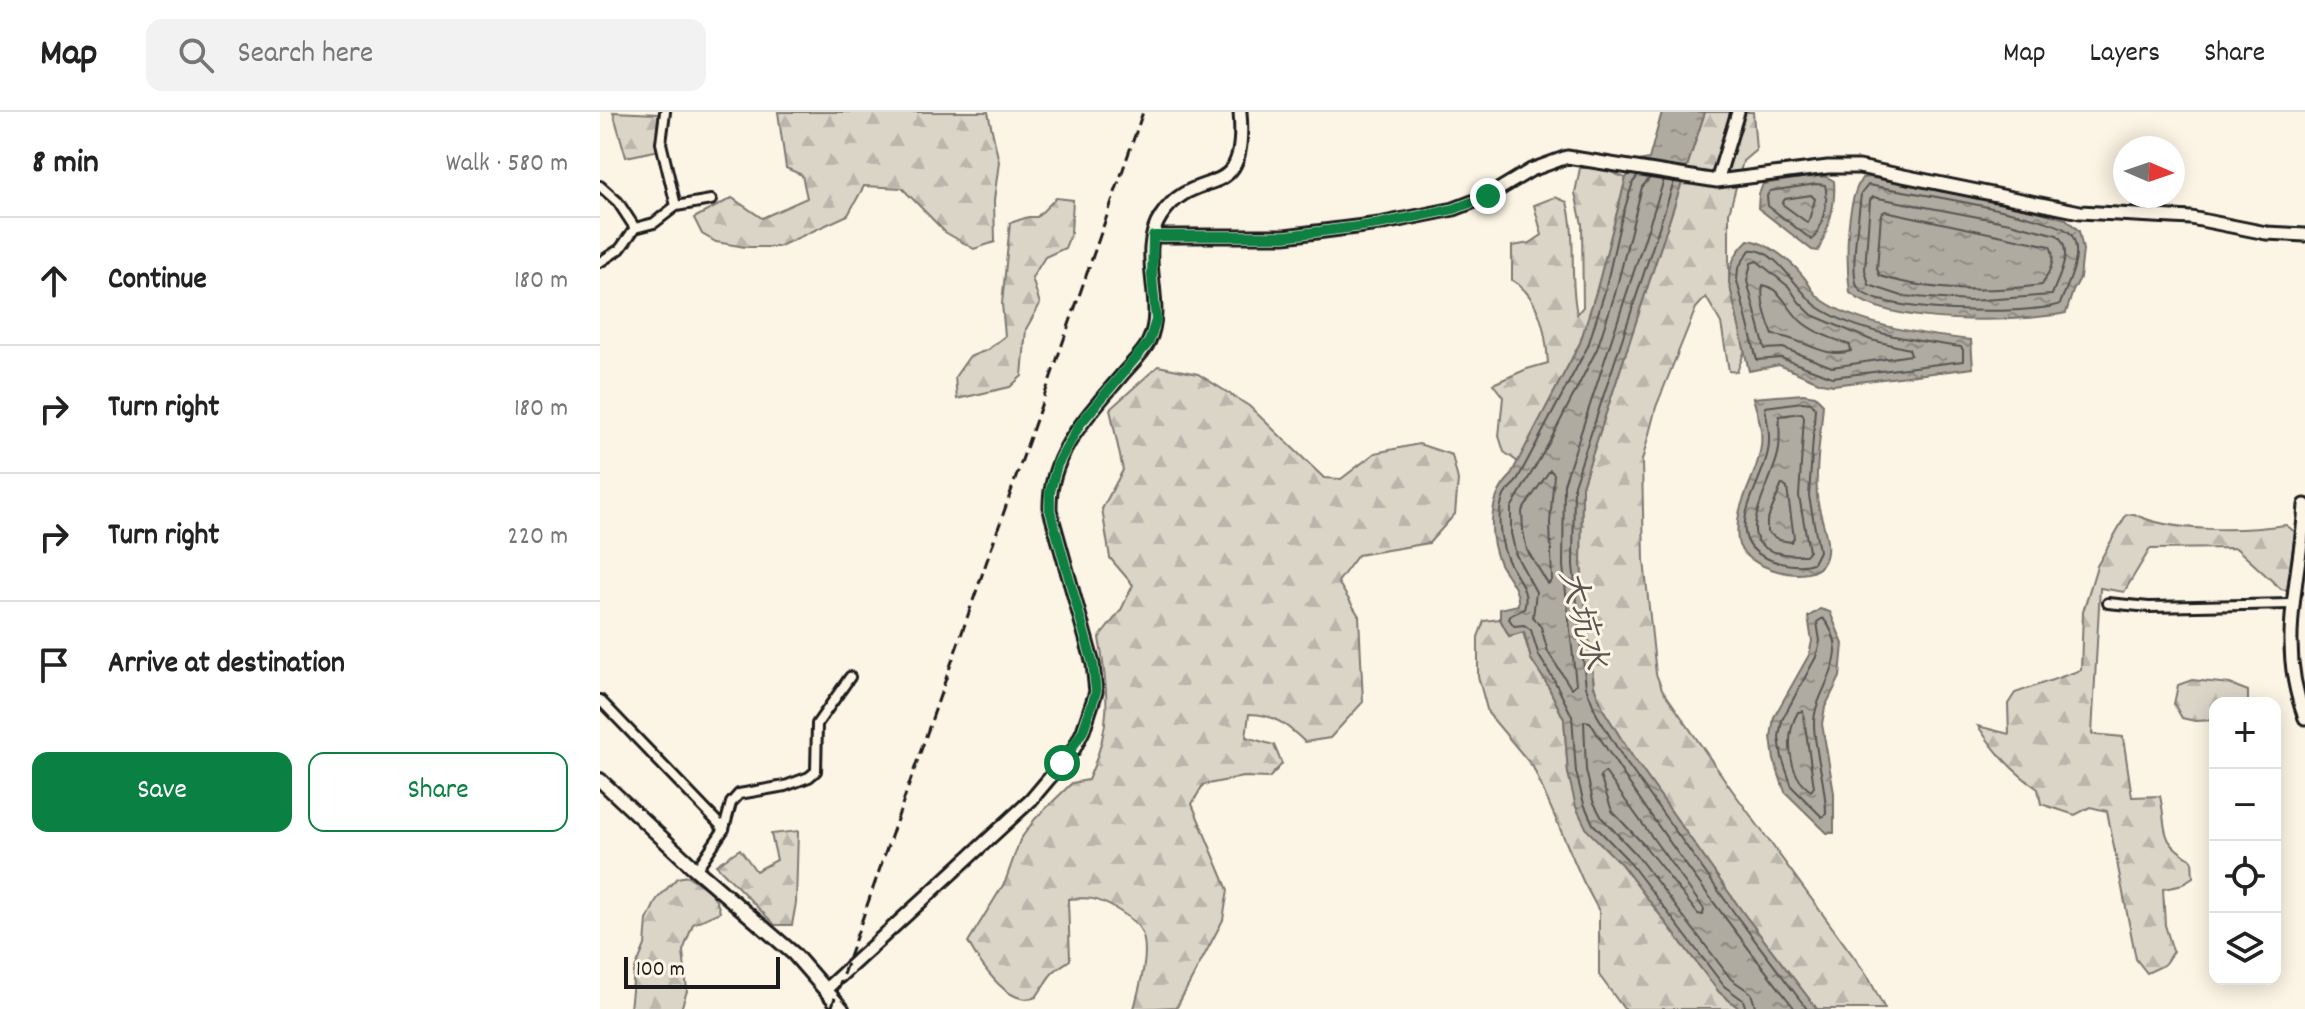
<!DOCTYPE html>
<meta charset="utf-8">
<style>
:root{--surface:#fff;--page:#f2f2f2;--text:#222;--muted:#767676;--line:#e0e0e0;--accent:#0b8043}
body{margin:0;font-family:Dekko,"LXGW WenKai TC",sans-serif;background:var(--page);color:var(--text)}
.controls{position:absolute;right:24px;bottom:24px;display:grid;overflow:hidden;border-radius:16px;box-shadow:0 4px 20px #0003}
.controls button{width:72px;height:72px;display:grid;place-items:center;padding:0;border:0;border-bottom:2px solid var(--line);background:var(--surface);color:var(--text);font:40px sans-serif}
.compass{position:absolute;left:1513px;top:24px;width:72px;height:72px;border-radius:50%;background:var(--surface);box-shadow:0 4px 20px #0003;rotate:92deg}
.scale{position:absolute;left:24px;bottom:20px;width:156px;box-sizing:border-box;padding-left:8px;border:4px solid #1c1c1c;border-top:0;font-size:22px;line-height:28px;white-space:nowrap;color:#1c1c1c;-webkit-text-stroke:6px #fcf5e5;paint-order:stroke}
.stop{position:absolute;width:24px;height:24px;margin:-18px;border:6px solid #0b8043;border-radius:50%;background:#fff}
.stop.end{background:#0b8043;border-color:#fff;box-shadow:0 2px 8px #0008}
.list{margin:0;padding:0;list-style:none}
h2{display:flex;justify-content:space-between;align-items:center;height:104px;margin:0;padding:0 32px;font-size:34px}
h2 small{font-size:26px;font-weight:400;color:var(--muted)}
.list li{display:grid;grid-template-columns:52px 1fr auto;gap:24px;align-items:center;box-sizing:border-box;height:128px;padding:0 32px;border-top:2px solid var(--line)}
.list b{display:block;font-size:30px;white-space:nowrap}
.list em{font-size:26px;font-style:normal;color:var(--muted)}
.actions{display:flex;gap:16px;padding:24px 32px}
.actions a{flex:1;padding:18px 0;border:2px solid var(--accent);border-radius:16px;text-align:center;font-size:28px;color:var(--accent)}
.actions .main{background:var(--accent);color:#fff}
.icon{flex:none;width:44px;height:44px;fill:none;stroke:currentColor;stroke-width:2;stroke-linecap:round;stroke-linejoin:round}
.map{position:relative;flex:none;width:1705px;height:897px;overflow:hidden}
header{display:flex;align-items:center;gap:48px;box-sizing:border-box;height:112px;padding:0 40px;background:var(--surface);border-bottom:2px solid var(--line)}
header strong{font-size:38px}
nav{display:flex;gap:44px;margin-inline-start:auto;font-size:28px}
.search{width:560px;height:72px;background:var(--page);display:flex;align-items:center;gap:20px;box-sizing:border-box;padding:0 28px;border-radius:16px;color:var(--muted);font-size:30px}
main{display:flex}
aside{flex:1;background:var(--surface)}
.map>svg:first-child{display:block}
.forest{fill:url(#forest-firs);stroke:#7c7872;stroke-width:2}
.water{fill:url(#water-ripples);stroke:#75726c;stroke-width:2}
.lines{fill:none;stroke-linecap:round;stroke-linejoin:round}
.shore{stroke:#575551;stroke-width:2}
.street-casing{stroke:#1c1c1c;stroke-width:14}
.secondary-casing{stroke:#1c1c1c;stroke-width:17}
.primary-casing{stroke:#1c1c1c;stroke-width:18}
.street{stroke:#fcf5e5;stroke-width:8}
.secondary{stroke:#fcf5e5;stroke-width:11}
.primary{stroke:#fcf5e5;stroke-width:12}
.rail{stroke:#1c1c1c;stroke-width:3;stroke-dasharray:12 6;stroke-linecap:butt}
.route{stroke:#0b8043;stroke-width:10}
.labels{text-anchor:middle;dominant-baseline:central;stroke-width:6;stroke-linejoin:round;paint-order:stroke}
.water-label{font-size:34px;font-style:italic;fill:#575551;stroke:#fcf5e5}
</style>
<header>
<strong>Map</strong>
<div class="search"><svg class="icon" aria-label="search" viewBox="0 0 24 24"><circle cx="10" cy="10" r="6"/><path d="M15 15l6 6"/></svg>Search here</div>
<nav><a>Map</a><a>Layers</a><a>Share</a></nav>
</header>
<main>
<aside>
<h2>8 min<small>Walk · 580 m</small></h2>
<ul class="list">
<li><svg class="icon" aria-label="ahead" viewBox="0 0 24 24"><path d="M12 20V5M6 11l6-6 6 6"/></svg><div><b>Continue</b></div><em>180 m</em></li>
<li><svg class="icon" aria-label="right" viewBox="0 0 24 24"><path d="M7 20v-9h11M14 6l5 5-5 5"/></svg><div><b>Turn right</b></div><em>180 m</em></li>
<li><svg class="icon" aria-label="right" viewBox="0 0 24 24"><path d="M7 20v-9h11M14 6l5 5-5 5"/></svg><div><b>Turn right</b></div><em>220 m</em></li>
<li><svg class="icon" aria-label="arrive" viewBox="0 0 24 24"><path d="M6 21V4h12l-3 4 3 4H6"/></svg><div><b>Arrive at destination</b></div></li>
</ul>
<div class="actions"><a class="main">Save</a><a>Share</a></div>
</aside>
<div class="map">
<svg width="1705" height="897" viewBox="0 0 1705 897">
<defs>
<pattern id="forest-firs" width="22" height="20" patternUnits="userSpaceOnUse" patternTransform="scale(2)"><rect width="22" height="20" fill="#dbd5c8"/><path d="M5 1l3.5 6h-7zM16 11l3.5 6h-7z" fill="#bbb6ab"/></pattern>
<pattern id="water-ripples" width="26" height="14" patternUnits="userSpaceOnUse" patternTransform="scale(2)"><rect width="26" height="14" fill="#b0aba1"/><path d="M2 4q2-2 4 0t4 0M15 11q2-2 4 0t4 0" fill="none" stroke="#8e8a82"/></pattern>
</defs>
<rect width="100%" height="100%" fill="#fcf5e5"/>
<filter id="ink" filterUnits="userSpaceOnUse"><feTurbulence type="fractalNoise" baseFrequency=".0125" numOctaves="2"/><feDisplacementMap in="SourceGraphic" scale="16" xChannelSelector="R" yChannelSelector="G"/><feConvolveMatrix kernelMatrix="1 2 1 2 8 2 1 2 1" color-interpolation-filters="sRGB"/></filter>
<g filter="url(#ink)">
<path class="forest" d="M13,0L58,2L60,38L26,45Z
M178,0H388L399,50L394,88L395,130L374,137L345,120L302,76L264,74L248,103L178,135H145L116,130L102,122L94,106L132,86L162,106L207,86L202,63L186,56Z
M1105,0H1153L1156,38L1143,49L1129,101V170L1145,238L1137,260L1129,259L1121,211L1106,185L1096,196L1056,295L1042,349L1044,448L1056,562L1062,577L1132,678L1267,863L1285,897H1217L1144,802L1032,644L1004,599L994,574L981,453L982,374Z
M980,56H1000L1026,66L997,177L980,231L918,350L904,340L899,324L903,285L893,272L927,257L948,251C946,220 940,185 912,168V134L930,131L942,123L934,93L955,85L967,90C977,127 969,166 977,202L983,195L982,112L975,81Z
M456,86L473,88L471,121L465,136L445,145L432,166L440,192L426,217L422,264L410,275L357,287L355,265L369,245L387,238L405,224L402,192L410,111L428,105H437Z
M558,254L598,262L649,294L724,366L741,367L775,341L819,332L852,343L858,368L855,402L829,431L758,443L738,470L759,504L763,590L730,626L705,630C687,613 674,602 649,602L646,625L674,633L682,652L669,666L643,665L603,673L592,692L628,778L623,808L577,895L534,897C539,876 552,837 540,817C536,810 523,801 516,797C497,786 490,785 468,787L470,848C463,853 455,857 450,864C445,870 441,879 436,885C408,897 378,848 368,830L405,770L420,728L435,707L472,671L488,668C512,615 509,582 499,526L521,498L533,473L510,446L502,397L523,358L510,297Z
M1534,402C1572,421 1643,419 1686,413L1695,420L1687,478L1681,477L1636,436L1550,437L1524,480L1500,476L1492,622L1523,625L1532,685L1560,684C1568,719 1557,727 1592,748L1593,765L1579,774L1563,777L1565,813L1573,839L1564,853L1547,861L1536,847L1507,699L1490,695L1475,703L1441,692L1438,677C1412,659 1395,640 1378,614L1409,622L1408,592L1415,581L1481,558L1483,500L1497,454L1526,403Z
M900,507L909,524L923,520L931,547L947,572L964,607L968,661L987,717L1021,752L1119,880L1140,897H1024L999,863V799L983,769L933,655L888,601L878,564V525L884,509Z
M1592,568L1630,572L1648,579V591H1615V608L1595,609L1582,606L1574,592L1578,573Z
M198,719L196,791L192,813H175L116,753L140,737L156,759L177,748L171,722Z
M88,764C104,775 116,780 120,800L93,812L83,839L87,879L81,897H30L34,860L45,833L47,808L57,787L77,766Z"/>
<path class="water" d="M1062,0H1105L982,374L981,453L994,574L1004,599L1032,644L1144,802L1217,897H1140L1119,880L1021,752L987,718L976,695L968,661L964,607L947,572L931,547L924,520L909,524L900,507V497L918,493C920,477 907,465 900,452C888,424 888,388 909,366L980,231L997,177L1026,66L1039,49L1049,47Z
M1215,64L1227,65L1234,69C1236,92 1228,118 1218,139L1212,138L1158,96L1159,82L1163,72Z
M1268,65L1414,93L1466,107L1479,119L1483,138L1480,166L1473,179L1466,201C1415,211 1290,214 1250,181C1246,150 1245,92 1262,66Z
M1148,128C1167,130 1191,149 1203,164C1210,172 1213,182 1222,188C1259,214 1327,223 1371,228L1373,256L1233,273L1221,271L1179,253L1149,259L1129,170C1130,151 1135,141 1148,128Z
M1203,282L1215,284L1223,292C1221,322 1215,354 1217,384C1218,403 1234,432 1224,450C1212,476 1141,455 1138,429C1133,390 1157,369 1161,334C1163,317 1158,303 1153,286Z
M1220,497L1230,500L1243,532L1240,565L1225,595L1222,612L1234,681V721H1227L1185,680L1174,648L1171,625L1174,605L1209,543L1212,529L1208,505Z"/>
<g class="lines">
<path class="shore" d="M1038,64L1033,70L1020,112L1005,179L988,234L916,370C912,374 906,379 904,384C896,401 900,429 907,446C914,464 931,477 924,497L911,503L909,507L914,514L924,513L931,518L939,544L954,568L972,604L976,660L984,692L993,712L1027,747L1124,874L1143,888L1146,897
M1050,66L1042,75L1015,182L997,237L949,331L911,396V421L916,443L936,480L933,505L941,515L948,540L971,576L976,572L963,454L964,372L1064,68
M1074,70L974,373L973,453L986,575L997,603L1025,649L1138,806L1207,897
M1216,72L1225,73C1229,87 1222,118 1212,128L1168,94L1167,84L1170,79Z
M1268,73C1298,78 1459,104 1471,122C1485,142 1467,173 1460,192C1434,203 1268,203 1257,174C1250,156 1259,103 1261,82Z
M1211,83L1215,87L1208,111L1182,92L1185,87Z
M1273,85L1410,111L1457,123C1475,139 1458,165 1452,183L1369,189L1302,184L1269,173L1265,158L1270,88Z
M1285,99L1450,134C1457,146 1449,161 1442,173C1389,180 1331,180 1280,164L1277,157L1281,102Z
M1150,138C1176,135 1199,182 1218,195C1257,221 1316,229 1361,235L1363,238V249L1232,265L1181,246L1157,248L1137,169L1138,156Z
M1157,149L1189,175L1199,190L1212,203L1271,228L1309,237L1311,243L1232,255L1183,236L1165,237L1147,169L1151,151Z
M1163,173C1181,176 1189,200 1203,211C1217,222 1234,227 1250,233L1251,239C1223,248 1202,225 1173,223C1167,209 1160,188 1163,173Z
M1202,290L1211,291L1215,296L1209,384L1219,439L1213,451C1198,456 1178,452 1164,445C1121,423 1162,373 1168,339C1171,324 1167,309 1165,295Z
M1202,301L1204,305L1199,384L1209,439L1206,443C1119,446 1167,387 1178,342C1181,330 1179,316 1179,304Z
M950,358L954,362L950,411L952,468L948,472L927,438L923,419L922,399Z
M1182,372L1187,376L1194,426L1191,430L1179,428L1167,420V409Z
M1223,506C1257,547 1213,576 1214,613C1215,643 1226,671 1226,702L1222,705L1192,675L1182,646L1179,625L1182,608L1216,545L1220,529L1217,510Z
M1203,599L1214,675L1211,679C1187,663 1185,622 1198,600Z
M1005,660L1104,797L1103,803L1098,802L1044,733L1012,699L1000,664Z
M1156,897L1151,881L1131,867L1035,741L1002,706L993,689L986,658L984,609L990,610C1051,710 1123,804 1195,897"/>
<g class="street-casing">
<path id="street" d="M65,0L61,31L76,94
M0,74L18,90L35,116L54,111L76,94L111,88
M0,150L20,137L35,116
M1508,491L1549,495L1691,492
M0,588L124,717
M96,758L124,717L131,691L139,682L185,674L209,665L216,659L217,612L250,565"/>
</g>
<g class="secondary-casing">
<path id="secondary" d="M1117,69L1138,0
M553,124H685L779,112L854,97L888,84L931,58L967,45L1117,69L1228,55H1259L1480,100L1591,106L1666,121L1705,123
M1705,393C1700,471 1676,529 1705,606
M226,877L431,688L474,637L483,619L496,580L493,552L450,398C448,343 489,302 522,263C531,252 544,241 549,229C567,191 536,141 561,104C597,50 648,97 640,0"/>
</g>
<g class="primary-casing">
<path id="primary" d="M0,668L93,755L194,842L242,897"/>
</g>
<use href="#street" class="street"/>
<use href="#secondary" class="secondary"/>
<use href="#primary" class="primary"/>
<path class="rail" d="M231,897L543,0"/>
</g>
</g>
<g class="lines" filter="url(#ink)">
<path class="route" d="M462,651L483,619L496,580L493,552L450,398V380L457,353L480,312L549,230L556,208L552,164L553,124H685L779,112L854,97L888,84"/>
</g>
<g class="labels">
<g class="water-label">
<text transform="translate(980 508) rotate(75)">大坑水</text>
</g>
</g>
</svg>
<div class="controls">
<button>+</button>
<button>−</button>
<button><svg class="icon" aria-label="locate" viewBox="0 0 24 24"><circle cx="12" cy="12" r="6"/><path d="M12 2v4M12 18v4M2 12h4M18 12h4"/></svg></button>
<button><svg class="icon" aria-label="layers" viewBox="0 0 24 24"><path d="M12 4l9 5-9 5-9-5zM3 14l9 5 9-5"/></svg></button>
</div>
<svg class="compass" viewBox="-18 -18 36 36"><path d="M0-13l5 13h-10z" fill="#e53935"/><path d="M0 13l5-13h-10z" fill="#767676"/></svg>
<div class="scale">100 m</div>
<div class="stop" style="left:462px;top:651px"></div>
<div class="stop end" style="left:888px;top:84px"></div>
</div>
</main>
